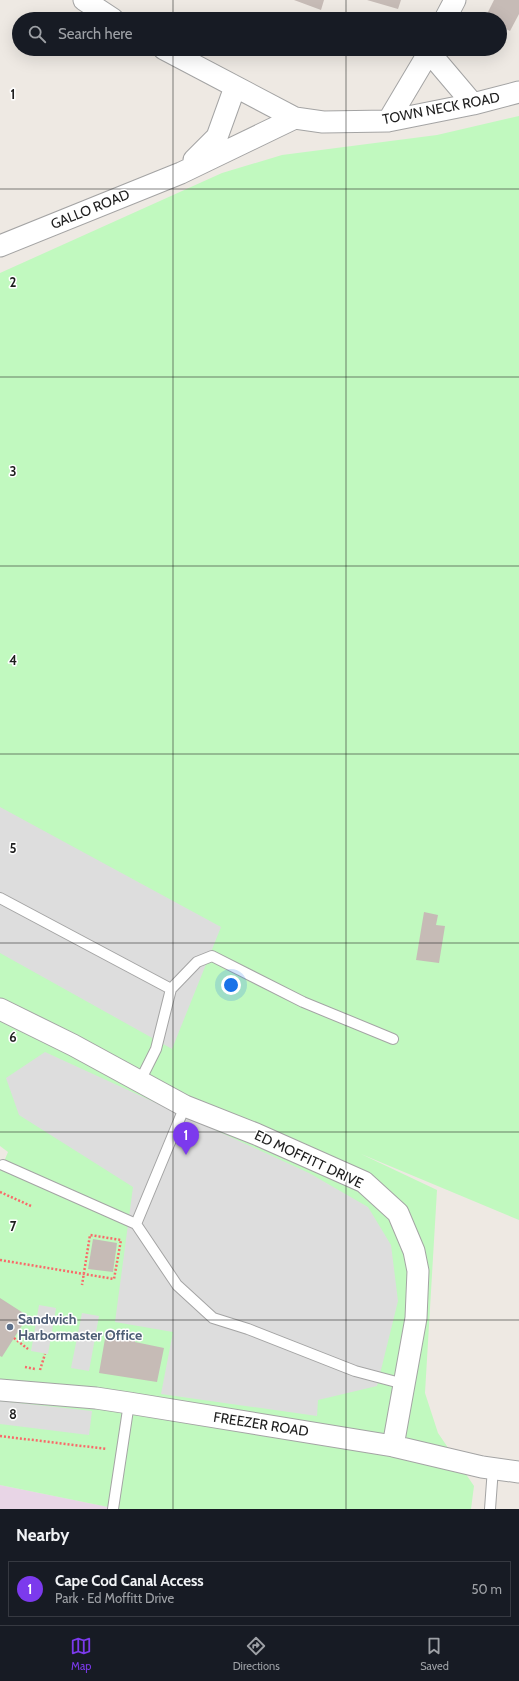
<!DOCTYPE html>
<meta charset="utf-8">
<style>
:root{--surface:#171b24;--page:#242831;--text:#f1f3f6;--muted:#9ea1a6;--line:#363941;--accent:#7c3aed}
body{margin:0;font-family:Cabin,sans-serif;background:var(--page);color:var(--text)}
.you{position:absolute;left:231px;top:985px;width:14px;height:14px;margin:-10px;border:3px solid #fff;border-radius:50%;background:#1a73e8;box-shadow:0 0 0 6px #1a73e833}
.badge{display:grid;place-items:center;width:26px;height:26px;border-radius:50%;background:var(--accent);color:#fff;font-size:13px;font-weight:700}
.pin{position:absolute;translate:-50% -33px;filter:drop-shadow(0 1px 2px #0008)}
.pin::after{content:'';position:absolute;top:21px;width:14px;height:12px;background:inherit;clip-path:polygon(0 0,100% 0,50% 100%)}
.list{margin:0;padding:0;list-style:none}
h2{display:flex;justify-content:space-between;align-items:center;height:52px;margin:0;padding:0 16px;font-size:17px}
h2 small{font-size:13px;font-weight:400;color:var(--muted)}
.list li{display:grid;grid-template-columns:26px 1fr auto;gap:12px;align-items:center;box-sizing:border-box;height:56px;margin:0 8px 8px;padding:0 8px;border:1px solid var(--line);border-radius:0px}
.list b{display:block;font-size:15px;white-space:nowrap}
.list p{margin:0;font-size:13px;white-space:nowrap;color:var(--muted)}
.list em{font-size:13px;font-style:normal;color:var(--muted)}
.icon{flex:none;width:22px;height:22px;fill:none;stroke:currentColor;stroke-width:2;stroke-linecap:round;stroke-linejoin:round}
.map{position:relative;flex:none;width:519px;height:1509px;overflow:hidden}
.search{position:absolute;background:var(--surface);box-shadow:0 4px 16px #0002;left:12px;right:12px;top:12px;height:44px;display:flex;align-items:center;gap:10px;box-sizing:border-box;padding:0 14px;border-radius:22px;color:var(--muted);font-size:15px}
.sheet{height:116px;background:var(--surface)}
nav{display:flex;justify-content:space-around;align-items:center;box-sizing:border-box;height:56px;border-top:1px solid var(--line);background:var(--surface);font-size:11px;color:var(--muted)}
nav a{display:grid;justify-items:center;gap:2px}
nav .on{color:var(--accent)}
.map>svg:first-child{display:block}
.industrial{fill:#e8d5e6}
.park{fill:#c1f9bf}
.parking{fill:#ddd}
.building{fill:#c6bbb6}
.lines{fill:none;stroke-linecap:round;stroke-linejoin:round}
.lane-casing{stroke:#a4a4a4;stroke-width:12}
.street-casing{stroke:#a4a4a4;stroke-width:23}
.path{stroke:#f96969;stroke-width:2.5;stroke-dasharray:2 2;stroke-linecap:butt}
.lane{stroke:#fff;stroke-width:10}
.street{stroke:#fff;stroke-width:21}
.grid{fill:none;stroke:#1d1d1d;stroke-width:1;stroke-opacity:0.55}
.service-dot{fill:#5c6f8a;stroke:#fff;stroke-width:1.5}
.labels{text-anchor:middle;dominant-baseline:central;stroke-width:3;stroke-linejoin:round;paint-order:stroke}
.street-label{font-size:14px;fill:#1d1d1d;stroke:#fff}
.service-label{font-size:14px;font-weight:bold;fill:#4e5e75;stroke:#fff;text-anchor:start}
.grid-label{font-size:13px;text-anchor:middle;font-weight:bold;fill:#1d1d1d;stroke:#fff;stroke-width:3;stroke-linejoin:round;paint-order:stroke}
</style>
<div class="map">
<svg width="519" height="1509" viewBox="0 0 519 1509">
<rect width="100%" height="100%" fill="#eee9e3"/>
<path class="industrial" d="M0,1485L119,1509H0Z"/>
<path class="park" d="M519,116V1220L361,1154L437,1190L425,1393L438,1433L474,1486L471,1509H118L0,1485V1171L8,1152L0,1146V273L222,173L282,155L437,135Z"/>
<path class="parking" d="M0,807L221,927L172,1049L0,953Z
M45,1052L309,1173L368,1207L391,1245L398,1301L377,1386L318,1400L317,1416L161,1394L173,1332L115,1322L133,1187L19,1115L6,1078Z
M39,1305L56,1308L48,1354L31,1351Z
M82,1313L99,1316L89,1371L71,1368Z
M0,1401L92,1411L89,1435L0,1424Z"/>
<path class="building" d="M294,0H324L321,10Z
M367,0H401L398,9Z
M494,0H519V14L510,31L500,26V19L485,18Z
M424,912L438,915L436,925L445,926L439,963L416,960Z
M93,1239L117,1243L113,1272L88,1269Z
M0,1298L28,1316L2,1357L0,1356Z
M106,1333L135,1337V1342L164,1348L157,1382L99,1373Z"/>
<g class="lines">
<g class="lane-casing">
<path id="lane" d="M0,898L171,989L197,962L212,956L303,1002L393,1039
M140,1081L156,1049L171,989
M3,1165L136,1224L177,1285L213,1318L248,1329L355,1371L404,1384
M136,1224L185,1106
M113,1509L129,1403
M490,1509L493,1468"/>
</g>
<g class="street-casing">
<path id="street" d="M84,0L113,19
M445,19L455,0
M164,49L295,118L323,122L388,121L473,104L519,92
M430,49L429,52L473,104
M388,121L429,52
M194,160L217,137L235,87
M0,246L181,173L295,118
M0,1009L73,1045L185,1106L256,1134L364,1182L398,1213L414,1251L418,1271L416,1318L393,1446
M0,1390L96,1398L129,1403L393,1446L482,1467L519,1472"/>
</g>
<path class="path" d="M0,1192L31,1206
M0,1260L114,1279L121,1240L90,1235L82,1285
M14,1338L28,1349
M25,1367L35,1369
M40,1370L45,1354
M0,1436L107,1449"/>
<use href="#lane" class="lane"/>
<use href="#street" class="street"/>
</g>
<path class="grid" d="M173,0V19M346,0V19M173,49V1509M346,49V1509M0,189H519M0,377H519M0,566H519M0,754H519M0,943H519M0,1132H519M0,1320H519"/>
<circle class="service-dot" cx="10" cy="1327" r="4"/>
<g class="labels">
<g class="street-label">
<text transform="translate(441 108) rotate(-11)">TOWN NECK ROAD</text>
<text transform="translate(90 209) rotate(-22)">GALLO ROAD</text>
<text transform="translate(309 1159) rotate(25)">ED MOFFITT DRIVE</text>
<text transform="translate(261 1424) rotate(9)">FREEZER ROAD</text>
</g>
<g class="service-label">
<text x="18" y="1319">Sandwich<tspan x="18" dy="16">Harbormaster Office</tspan></text>
</g>
</g>
<g class="grid-label">
<text x="13" y="99">1</text>
<text x="13" y="287">2</text>
<text x="13" y="476">3</text>
<text x="13" y="665">4</text>
<text x="13" y="853">5</text>
<text x="13" y="1042">6</text>
<text x="13" y="1231">7</text>
<text x="13" y="1419">8</text>
</g>
</svg>
<div class="you"></div>
<div class="pin badge" style="left:186px;top:1155px">1</div>
<div class="search"><svg class="icon" aria-label="search" viewBox="0 0 24 24"><circle cx="10" cy="10" r="6"/><path d="M15 15l6 6"/></svg>Search here</div>
</div>
<section class="sheet">
<h2>Nearby<small></small></h2>
<ul class="list">
<li><span class="badge">1</span><div><b>Cape Cod Canal Access</b><p>Park · Ed Moffitt Drive</p></div><em>50 m</em></li>
</ul>
</section>
<nav>
<a class="on"><svg class="icon" aria-label="map" viewBox="0 0 24 24"><path d="M3 6l6-2 6 2 6-2v14l-6 2-6-2-6 2zM9 4v14M15 6v14"/></svg>Map</a>
<a><svg class="icon" aria-label="directions" viewBox="0 0 24 24"><path d="M12 3l9 9-9 9-9-9zM9 14v-3h6M13 9l2 2-2 2"/></svg>Directions</a>
<a><svg class="icon" aria-label="saved" viewBox="0 0 24 24"><path d="M7 4h10v16l-5-4-5 4z"/></svg>Saved</a>
</nav>
